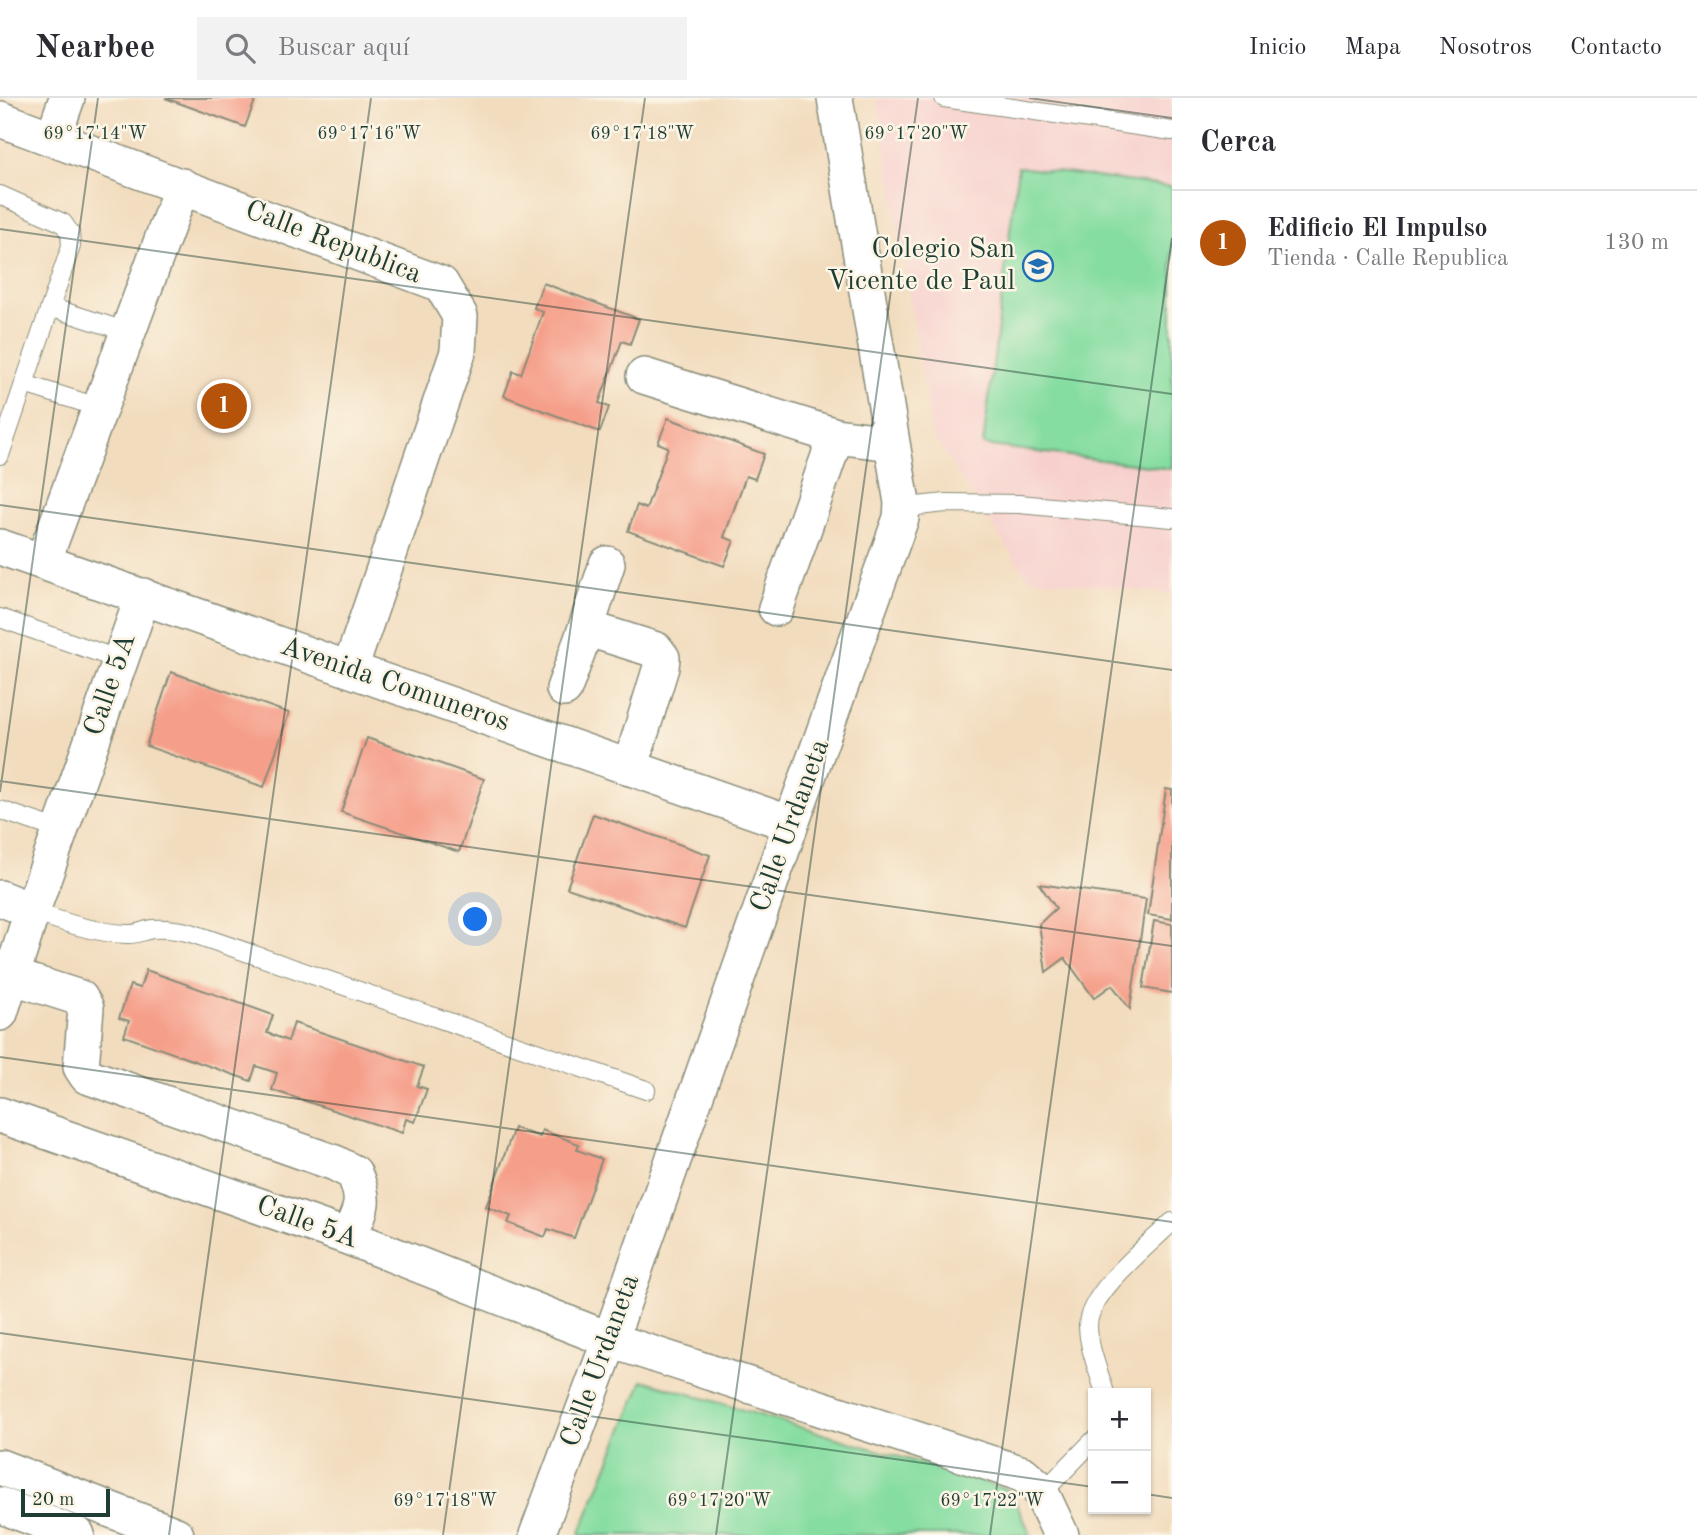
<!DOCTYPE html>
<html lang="es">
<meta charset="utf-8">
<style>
:root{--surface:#fff;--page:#f2f2f3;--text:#2b2b33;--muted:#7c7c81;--line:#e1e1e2;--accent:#b45309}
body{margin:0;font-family:"Old Standard TT",serif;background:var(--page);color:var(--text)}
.controls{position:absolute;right:21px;bottom:21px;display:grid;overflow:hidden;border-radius:0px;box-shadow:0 2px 5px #0004}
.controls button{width:63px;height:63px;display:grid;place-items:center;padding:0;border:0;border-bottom:2px solid var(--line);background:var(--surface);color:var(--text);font:35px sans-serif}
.scale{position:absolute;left:21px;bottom:18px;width:89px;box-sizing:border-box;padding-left:7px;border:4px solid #1f3d34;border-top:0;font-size:19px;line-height:24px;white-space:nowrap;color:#1f3d34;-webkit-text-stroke:5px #fcf5e5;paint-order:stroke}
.you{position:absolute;left:476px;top:822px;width:24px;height:24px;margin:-18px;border:5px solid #fff;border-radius:50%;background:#1a73e8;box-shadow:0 0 0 10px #1a73e833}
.badge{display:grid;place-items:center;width:46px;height:46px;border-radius:50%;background:var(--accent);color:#fff;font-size:23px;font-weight:700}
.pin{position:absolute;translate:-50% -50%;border:4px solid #fff;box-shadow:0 2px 7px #0006}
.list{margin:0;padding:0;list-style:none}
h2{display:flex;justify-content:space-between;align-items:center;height:91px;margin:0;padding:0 28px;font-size:30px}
h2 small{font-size:23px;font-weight:400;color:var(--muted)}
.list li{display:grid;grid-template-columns:46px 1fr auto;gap:21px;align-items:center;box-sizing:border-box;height:105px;padding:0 28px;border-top:2px solid var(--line)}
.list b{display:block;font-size:26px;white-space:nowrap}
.list p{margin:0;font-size:23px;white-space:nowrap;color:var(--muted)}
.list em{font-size:23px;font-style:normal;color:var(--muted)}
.icon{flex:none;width:38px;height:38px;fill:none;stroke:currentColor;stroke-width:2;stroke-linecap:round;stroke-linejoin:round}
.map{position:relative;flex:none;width:1172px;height:1437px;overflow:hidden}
header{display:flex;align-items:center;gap:42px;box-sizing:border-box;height:98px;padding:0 35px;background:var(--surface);border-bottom:2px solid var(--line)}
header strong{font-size:33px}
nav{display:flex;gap:38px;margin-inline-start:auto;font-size:24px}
.search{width:490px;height:63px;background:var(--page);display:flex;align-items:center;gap:18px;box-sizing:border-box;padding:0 24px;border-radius:0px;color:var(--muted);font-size:26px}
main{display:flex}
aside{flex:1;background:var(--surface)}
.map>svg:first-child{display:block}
.built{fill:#f7d0cd}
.green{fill:#85dda1;stroke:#528d6a;stroke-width:2}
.building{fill:#f59f8a}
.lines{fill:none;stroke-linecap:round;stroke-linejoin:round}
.lane-casing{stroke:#888c79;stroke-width:20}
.street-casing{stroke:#888c79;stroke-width:38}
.lane{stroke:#fff;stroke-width:18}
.street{stroke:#fff;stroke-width:35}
.ticks{fill:none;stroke:#1f3d34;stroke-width:2;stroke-opacity:0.45}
.labels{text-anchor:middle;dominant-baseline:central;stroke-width:5;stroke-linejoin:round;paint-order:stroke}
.street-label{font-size:28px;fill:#1f3d34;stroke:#fcf5e5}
.poi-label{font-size:28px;fill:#1f3d34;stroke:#fcf5e5;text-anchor:end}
.ticks-label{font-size:18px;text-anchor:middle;fill:#1f3d34;stroke:#fcf5e5;stroke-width:5;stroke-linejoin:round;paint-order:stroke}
</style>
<header>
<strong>Nearbee</strong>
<div class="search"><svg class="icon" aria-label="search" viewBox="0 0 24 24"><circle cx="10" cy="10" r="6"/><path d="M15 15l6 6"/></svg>Buscar aquí</div>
<nav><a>Inicio</a><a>Mapa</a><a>Nosotros</a><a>Contacto</a></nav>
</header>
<main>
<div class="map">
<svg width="1172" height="1437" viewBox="0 0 1172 1437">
<rect width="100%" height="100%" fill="#fcf5e5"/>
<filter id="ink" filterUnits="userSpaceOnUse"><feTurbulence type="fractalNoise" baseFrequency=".0143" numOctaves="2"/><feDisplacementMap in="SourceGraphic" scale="14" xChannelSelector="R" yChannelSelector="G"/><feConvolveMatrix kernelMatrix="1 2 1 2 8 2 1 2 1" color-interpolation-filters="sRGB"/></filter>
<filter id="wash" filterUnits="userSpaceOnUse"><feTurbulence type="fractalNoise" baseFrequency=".00686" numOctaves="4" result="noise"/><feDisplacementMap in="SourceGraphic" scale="28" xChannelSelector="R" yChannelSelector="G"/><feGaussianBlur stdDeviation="1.57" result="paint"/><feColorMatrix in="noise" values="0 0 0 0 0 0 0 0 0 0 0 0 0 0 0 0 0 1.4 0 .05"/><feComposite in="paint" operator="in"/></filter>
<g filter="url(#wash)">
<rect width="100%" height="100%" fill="#f2dcbe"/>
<path class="built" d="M877,0H1172V496L1028,480L932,337Z"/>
<path class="green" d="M1018,69L1172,89V371L983,347Z
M643,1282L1010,1392L1031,1437H579Z"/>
<g id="blocks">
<path class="building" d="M165,0H256L245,29Z
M543,185L639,221L630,246L622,243L599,305L609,309L600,334L504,298L513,273L521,276L543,214L534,210Z
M668,320L764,356L755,381L746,378L724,439L734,443L724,468L628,433L637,407L646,411L668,349L658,345Z
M171,574L289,615L264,689L146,648Z
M367,640L484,681L459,754L341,714Z
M1166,691L1172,692V821L1148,817Z
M593,716L710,757L685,830L567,790Z
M1039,786L1146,801L1130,911L1112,887L1094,900L1065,860L1046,874L1039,826L1056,810Z
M1154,823L1172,826V895L1143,890Z
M146,872L273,917L267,935L288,943L294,925L424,969L417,988L427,991L415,1024L406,1021L402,1035L272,992L277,975L256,968L251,983L124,938L129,923L119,920L130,887L140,890Z
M514,1030L540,1039L542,1032L579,1046L577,1052L602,1061L574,1140L548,1131L545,1139L508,1125L511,1118L486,1109Z"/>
</g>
</g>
<g filter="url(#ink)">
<use href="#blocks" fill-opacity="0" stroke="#888c79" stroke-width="2"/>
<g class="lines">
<g class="lane-casing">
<path id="lane" d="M944,0L1172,33
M0,97L63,125L70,135L71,148L24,286
M50,209L128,234
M0,357L24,286L101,310
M901,420L917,408L946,405L1019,406L1172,420
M0,520L120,562
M0,712L60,732
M32,813C61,824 95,835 127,836C136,837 144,832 153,831C166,830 179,832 191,835L646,992
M1105,1295C1099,1274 1088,1249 1088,1227C1089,1194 1149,1147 1172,1124
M1042,1395L1093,1343"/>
</g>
<g class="street-casing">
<path id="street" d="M0,21L441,186L460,218L458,254L350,571
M53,40L67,0
M644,278L836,338L891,345
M0,449L791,726
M43,464L182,88
M776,510L836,338
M586,530L607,466
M564,591L586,530L656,552L662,560L661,569L630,670
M0,800L32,813
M11,878L80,900L86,910L81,969L87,978L335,1065L354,1075C367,1105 361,1111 348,1139
M0,915L32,813L143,498
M0,1017L348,1139L610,1242L1023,1376L1039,1390L1061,1437
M0,1369L176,1437
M0,1407L77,1437
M537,1437L610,1242L791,726L901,420L902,405L835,0"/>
</g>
<use href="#lane" class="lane"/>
<use href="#street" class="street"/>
</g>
</g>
<path class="ticks" d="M1029,0L1172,20M0,131L1172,296M0,407L1172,572M0,683L1172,848M0,694L98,0M0,959L1172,1124M0,1235L1093,1389M1146,1396L1172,1400M169,1437L371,0M443,1437L645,0M716,1437L918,0M990,1437L1172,140"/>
<defs>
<g id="school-ring" transform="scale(1.575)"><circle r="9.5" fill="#fcf5e5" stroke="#1f6fb2" stroke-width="1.5"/><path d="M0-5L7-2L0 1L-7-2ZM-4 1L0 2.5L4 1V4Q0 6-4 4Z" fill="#1f6fb2"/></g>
</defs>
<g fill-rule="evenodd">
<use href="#school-ring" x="1038" y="168"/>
</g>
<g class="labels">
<g class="street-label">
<text transform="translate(333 145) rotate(21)">Calle Republica</text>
<text transform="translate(111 587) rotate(-71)">Calle 5A</text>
<text transform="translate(395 587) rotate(19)">Avenida Comuneros</text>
<text transform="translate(791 728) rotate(-70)">Calle Urdaneta</text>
<text transform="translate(307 1125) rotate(20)">Calle 5A</text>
<text transform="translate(601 1263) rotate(-70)">Calle Urdaneta</text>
</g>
<g class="poi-label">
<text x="1015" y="152">Colegio San<tspan x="1015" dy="32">Vicente de Paul</tspan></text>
</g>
</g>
<g class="ticks-label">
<text x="95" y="41">69°17'14"W</text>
<text x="369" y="41">69°17'16"W</text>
<text x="642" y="41">69°17'18"W</text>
<text x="916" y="41">69°17'20"W</text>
<text x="445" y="1408">69°17'18"W</text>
<text x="719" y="1408">69°17'20"W</text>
<text x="992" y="1408">69°17'22"W</text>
</g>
</svg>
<div class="controls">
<button>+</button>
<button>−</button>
</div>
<div class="scale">20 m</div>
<div class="you"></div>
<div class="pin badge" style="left:224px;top:308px">1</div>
</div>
<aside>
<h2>Cerca<small></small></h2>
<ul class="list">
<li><span class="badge">1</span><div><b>Edificio El Impulso</b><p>Tienda · Calle Republica</p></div><em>130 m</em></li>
</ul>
</aside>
</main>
